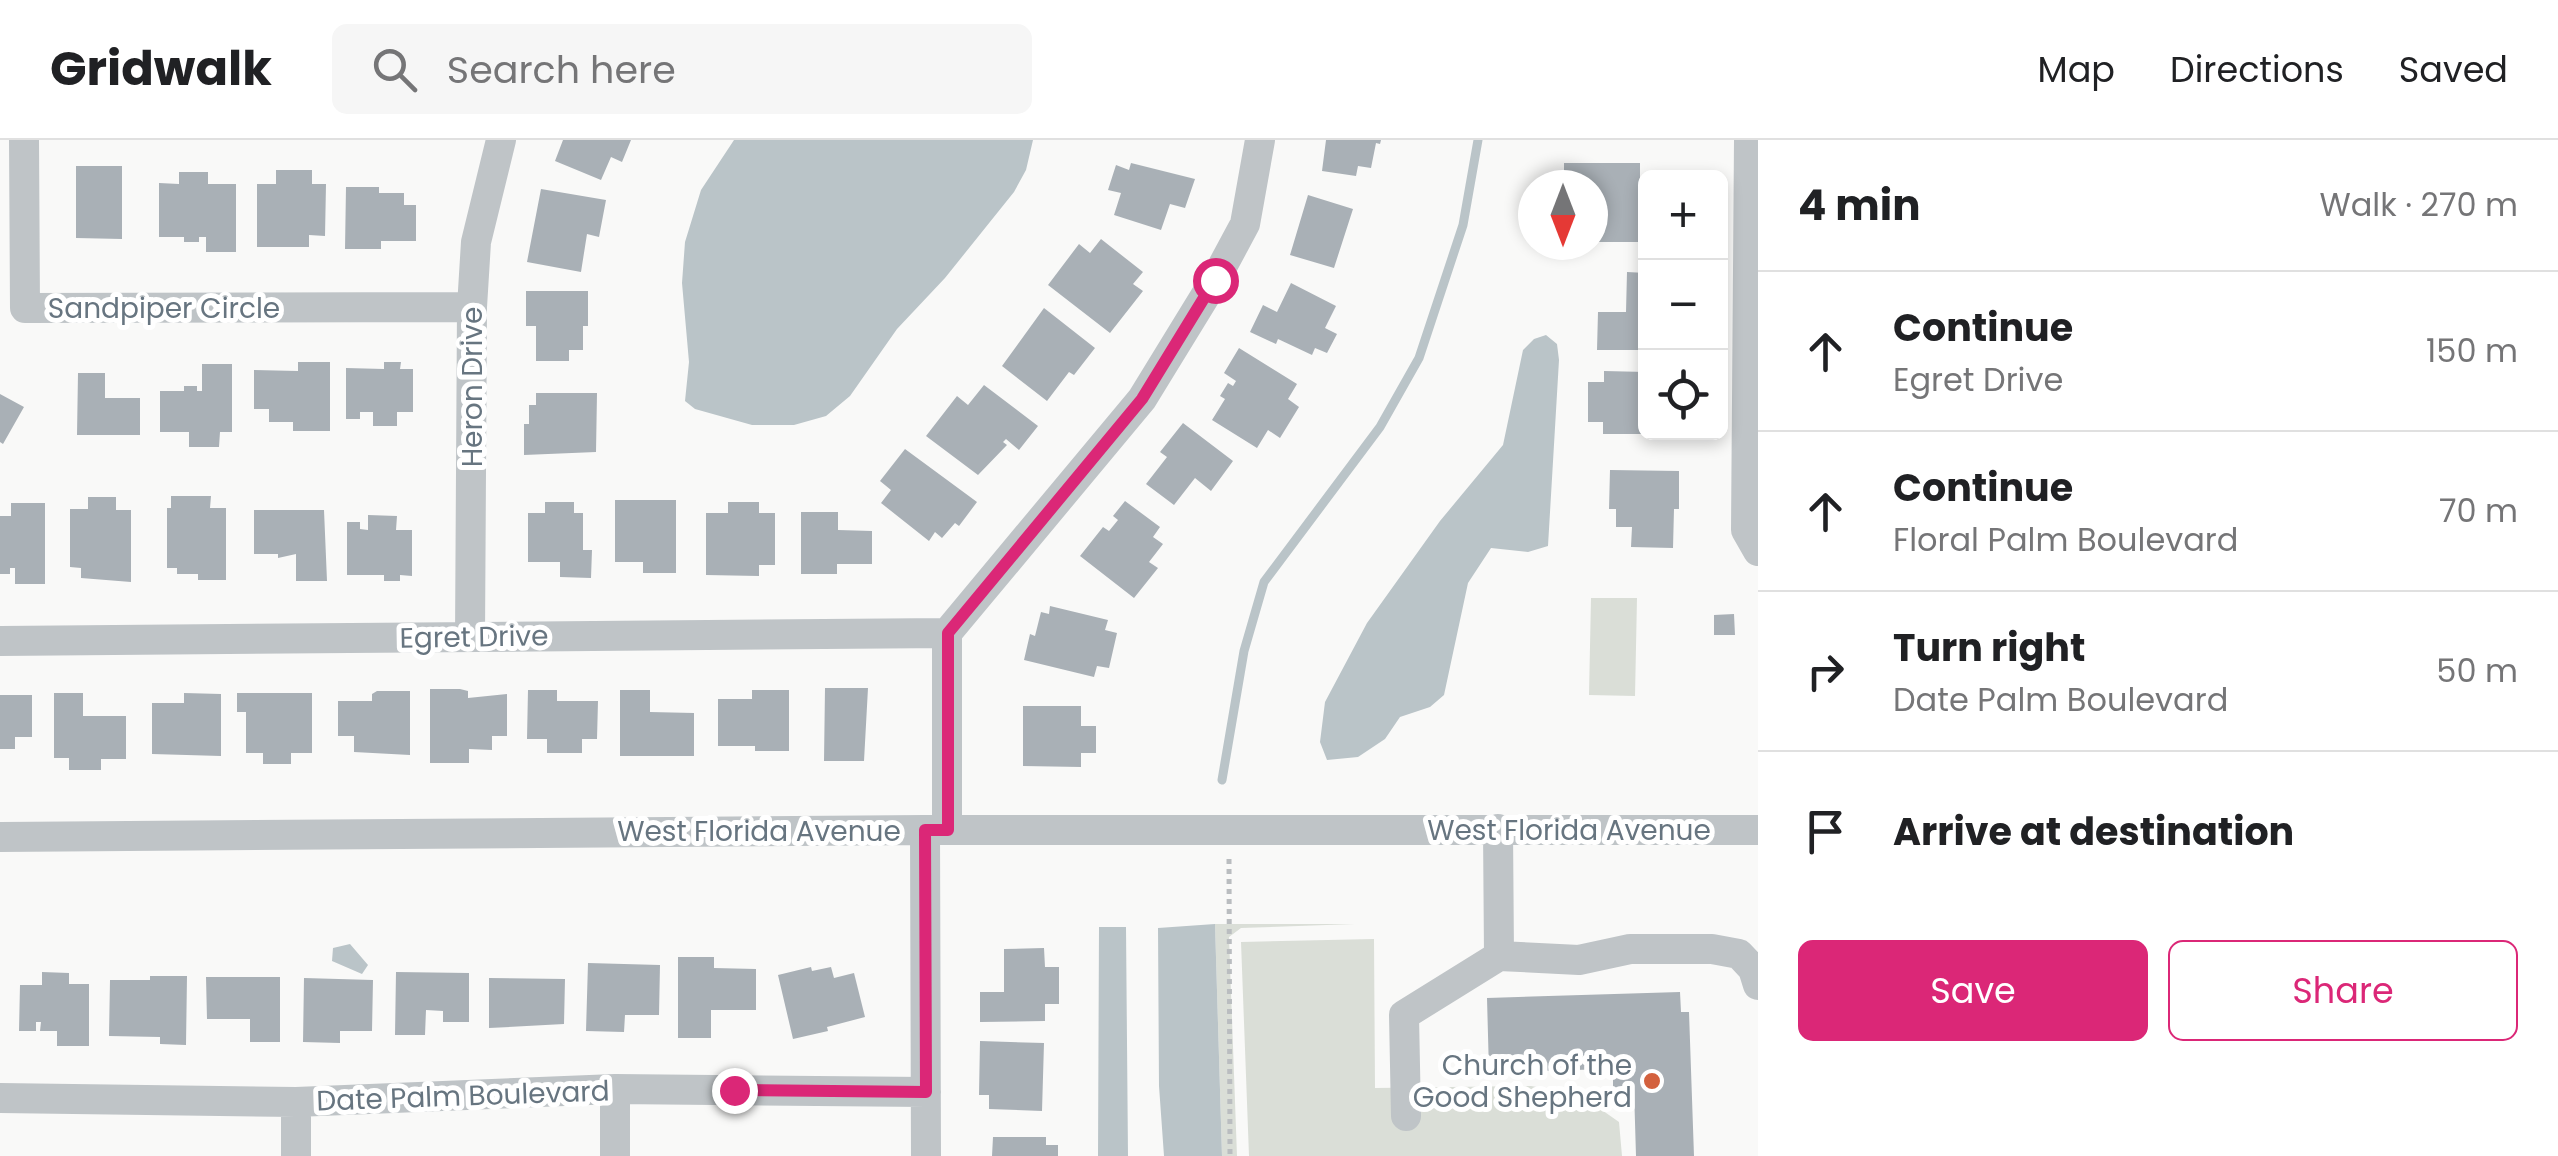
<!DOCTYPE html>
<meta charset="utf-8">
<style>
:root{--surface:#fff;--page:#f6f6f6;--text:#202124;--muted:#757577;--line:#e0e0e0;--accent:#db2777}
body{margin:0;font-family:Poppins,sans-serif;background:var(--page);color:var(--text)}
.controls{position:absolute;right:30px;top:30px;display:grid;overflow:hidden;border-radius:15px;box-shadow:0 5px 15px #0003}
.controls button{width:90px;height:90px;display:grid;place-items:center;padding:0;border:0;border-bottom:2px solid var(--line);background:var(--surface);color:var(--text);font:50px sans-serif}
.compass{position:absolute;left:1518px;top:30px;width:90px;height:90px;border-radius:50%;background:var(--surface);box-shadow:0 5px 15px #0003;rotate:180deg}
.stop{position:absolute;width:30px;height:30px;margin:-22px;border:8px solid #db2777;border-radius:50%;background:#fff}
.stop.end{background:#db2777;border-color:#fff;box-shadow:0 2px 10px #0008}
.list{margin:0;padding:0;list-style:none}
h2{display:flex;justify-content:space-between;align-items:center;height:130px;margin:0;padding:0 40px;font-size:42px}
h2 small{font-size:32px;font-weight:400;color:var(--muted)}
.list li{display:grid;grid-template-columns:65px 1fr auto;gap:30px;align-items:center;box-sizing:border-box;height:160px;padding:0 40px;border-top:2px solid var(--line)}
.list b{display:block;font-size:38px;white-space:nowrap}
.list p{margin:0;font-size:32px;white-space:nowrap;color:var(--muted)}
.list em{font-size:32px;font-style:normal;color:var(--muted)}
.actions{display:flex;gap:20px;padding:30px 40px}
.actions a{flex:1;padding:22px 0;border:2px solid var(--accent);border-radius:15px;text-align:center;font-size:35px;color:var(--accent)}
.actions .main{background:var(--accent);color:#fff}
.icon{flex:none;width:55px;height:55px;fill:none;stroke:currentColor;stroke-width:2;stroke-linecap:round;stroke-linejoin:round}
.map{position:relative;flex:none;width:1758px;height:1016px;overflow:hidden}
header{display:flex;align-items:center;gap:60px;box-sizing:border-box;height:140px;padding:0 50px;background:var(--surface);border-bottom:2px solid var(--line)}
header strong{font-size:48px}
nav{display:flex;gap:55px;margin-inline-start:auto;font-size:35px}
.search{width:700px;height:90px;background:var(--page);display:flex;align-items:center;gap:25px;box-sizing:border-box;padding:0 35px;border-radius:15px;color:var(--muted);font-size:38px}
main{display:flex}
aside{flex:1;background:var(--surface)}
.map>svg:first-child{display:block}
.green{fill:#daded7}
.water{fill:#bac4c8}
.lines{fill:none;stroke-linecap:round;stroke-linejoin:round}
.stream{stroke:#bac4c8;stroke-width:9}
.building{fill:#a9b0b6}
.path{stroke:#babdc0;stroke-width:5;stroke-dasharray:5 5;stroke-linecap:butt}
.minor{stroke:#bfc4c7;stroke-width:30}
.route{stroke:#db2777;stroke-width:12}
.poi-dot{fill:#d3613e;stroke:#fff;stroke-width:4}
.labels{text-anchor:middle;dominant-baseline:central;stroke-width:10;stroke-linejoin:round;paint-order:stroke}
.street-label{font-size:28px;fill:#677580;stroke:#fff}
.poi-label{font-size:28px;fill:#677580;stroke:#fff;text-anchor:end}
</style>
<header>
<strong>Gridwalk</strong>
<div class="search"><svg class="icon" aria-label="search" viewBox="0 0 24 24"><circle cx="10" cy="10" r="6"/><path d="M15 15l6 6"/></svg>Search here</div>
<nav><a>Map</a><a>Directions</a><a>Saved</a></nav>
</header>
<main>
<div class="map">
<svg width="1758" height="1016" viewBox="0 0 1758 1016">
<rect width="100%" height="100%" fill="#f9f9f8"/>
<path class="green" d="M1591,458H1637L1635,556L1589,555Z
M1215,784H1355L1241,788L1229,797L1237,1016H1222Z
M1374,799L1375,948L1531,946L1579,954L1619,982L1622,1016H1249L1241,802Z"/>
<path class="water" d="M734,0H1033L1026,30L1014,52L945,138L897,189L850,256L826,276L794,285H752L695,269L685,261L689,222L682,143L685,102L701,50Z
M1546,195L1557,204L1559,220L1548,406L1528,412L1491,408L1468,443L1444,555L1430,567L1400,577L1385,599L1358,617L1327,620L1320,602L1325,562L1367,483L1440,381L1503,305L1523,210L1534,199Z
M1215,784L1222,1016H1164L1159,946L1158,788Z
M1099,787H1126L1128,1016H1098Z
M350,804L368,825L362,834L332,821L333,808Z"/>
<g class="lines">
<path class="stream" d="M1222,640L1244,511L1264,442L1380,287L1419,218L1463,85L1478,0"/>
</g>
<path class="building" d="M563,0H631L622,22L611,17L601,40L555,21Z
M1326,0H1381L1380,4L1376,3L1371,28L1358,26L1356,36L1322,31Z
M1131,23L1195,39L1185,68L1170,64L1161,90L1114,75L1121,53L1108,50L1116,25L1129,30Z
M1564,23H1640V40H1644V62H1640V70H1646V102H1593V45L1564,43Z
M76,26H122V99L76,98Z
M276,30H312V44H326L325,96L309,95V107H257V44H276Z
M179,32H208V44H236V112H206V97H199V102H184V97H159V43L179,44Z
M346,47H379V53H404V65H416V101H381V109H345Z
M541,49L606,60L599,97L587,94L581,132L527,122Z
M1308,55L1353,69L1334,128L1290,115Z
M1101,99L1143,132L1133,144L1143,151L1110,193L1048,145L1079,104L1090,113Z
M1627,132L1646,133V210H1597L1598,172H1626Z
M1291,143L1336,166L1325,188L1337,194L1327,213L1315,208L1312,215L1278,199L1276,204L1250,192L1263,165L1277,172Z
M526,151H588V186H583V210H569V221H536V186H526Z
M1044,168L1095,208L1074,235L1069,232L1047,261L1002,226Z
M1239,208L1297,244L1288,259L1299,267L1280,298L1268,290L1257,308L1212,280L1225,259L1220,256L1228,243L1233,246L1236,241L1224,233Z
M298,222H330V291H293V282H269V269H254V230L298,231Z
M384,222H401L400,229H413V272H397V286H373V272H360V279H346V228L384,229Z
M202,224H232V292H220L219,307H189V292H160V251H184V246H197V251H202Z
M1604,231L1646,232V294H1603V282H1588V242H1604Z
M78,233H105V258H140V295H77Z
M984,245L1038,286L1019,310L1006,299L1003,302L1007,305L978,335L926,296L957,256L968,265Z
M536,253H597L596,312L524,315V284H529V265H536Z
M0,254L24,267L3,304L0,302Z
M1183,283L1233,321L1211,351L1195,338L1174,365L1146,344L1167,317L1160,312Z
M905,309L977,362L959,386L955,383L942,398L935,392L929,401L881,363L891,350L880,341Z
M1610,330L1679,331V369H1674L1673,408L1631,407L1632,387H1616V369H1609Z
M171,356H211L210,368H226V440H198V434H177V428H167V368H171Z
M88,357H116V370H131V442L81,438V428L70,427V369H88Z
M615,360H676V433H643V422H615Z
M1125,361L1160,387L1153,397L1163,404L1149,422L1158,428L1134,458L1080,416L1103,387L1109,391L1118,380L1113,376Z
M545,362H574V373H583V410H592L591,438L560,437V422H528V373H545Z
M728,362H759V373H775V425H759V436L706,435V373H728Z
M11,363H45V444H15V428H10V434H0V376H11Z
M254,370H324L327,441H296V414L278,418V414H254Z
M801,372H838V390L872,391V424H837V434H801Z
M368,375L397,376L396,390H412V436L400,435V441H384V435H347V382H360V389L368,390Z
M1050,466L1108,480L1105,490L1117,493L1109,528L1097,526L1094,537L1024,520L1030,494L1035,496L1041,472L1049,474Z
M1734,474L1735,495H1714V475Z
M825,548H868L864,621H824Z
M430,549H460L468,551V558L507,554V596H492V610L469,609V623H430Z
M528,550H557V561H598L597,599H582V613H547V599H527Z
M620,550H650V572L694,573V616H620Z
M752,550H789V611H755V606H718V559H752Z
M377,551H410V615L354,612V596H338V561H372V554Z
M54,553H83V576H126V619H101V630H69V618H54Z
M184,553L221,554V616L152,614V563H184Z
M237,553H312V613H291V624H263V613H246V572H237Z
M0,555H32V597H15V609H0Z
M1023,566H1081V586H1096V613H1081V627L1023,626Z
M1044,808L1045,827H1059V864H1045V881L980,882V852H1004V809Z
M678,817H714V828L756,829V870H711V898H678Z
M588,823L660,825L659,875H625L624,892L586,891Z
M811,827L812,831L831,827L834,838L854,833L865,877L827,887L828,891L793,899L778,835Z
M42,832L69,833V844H89V906H57V891H40L41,882H36V891H19L20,845H42Z
M396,832L469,833V882H443V871L426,870L425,895H395Z
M150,836H187L186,905L160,904V897L109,896L110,840H150Z
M206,837H280V902H250V879H207Z
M304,838L373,840L372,891H340V903L303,902Z
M489,838L565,839L564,884L489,888Z
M1680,852L1681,872H1689L1694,1016H1636L1634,949L1613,950V929L1489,932L1487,858Z
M980,901L1044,903L1042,971L989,969V955H979Z
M993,997H1046V1005H1058V1016H992Z"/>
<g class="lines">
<path class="path" d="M1229,719L1230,1016"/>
<path class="minor" d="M24,0L25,168L472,167
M1749,0L1746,390L1758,411
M947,493V690
M470,497L472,167L476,102L501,0
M0,501L947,493L1142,259L1215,140L1245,84L1260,0
M925,690L926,1016
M0,697L925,690H1758
M1499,816L1579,820L1630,809H1712L1739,814L1753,829L1758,845
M615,949V1016
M0,958L296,962L615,949L926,952
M296,962V1016
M1406,976L1404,875L1499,816L1498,689"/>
</g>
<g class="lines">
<path class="route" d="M734,950L926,952L925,690H948V493L1142,259L1215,140"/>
</g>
<circle class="poi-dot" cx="1652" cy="941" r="10"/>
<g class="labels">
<g class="street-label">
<text x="164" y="168">Sandpiper Circle</text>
<text transform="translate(472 247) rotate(-90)">Heron Drive</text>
<text transform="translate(474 497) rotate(-1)">Egret Drive</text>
<text x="1569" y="690">West Florida Avenue</text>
<text x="759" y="691">West Florida Avenue</text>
<text transform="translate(463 956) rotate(-2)">Date Palm Boulevard</text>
</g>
<g class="poi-label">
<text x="1632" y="925">Church of the<tspan x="1632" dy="32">Good Shepherd</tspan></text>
</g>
</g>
</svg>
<div class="controls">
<button>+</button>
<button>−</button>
<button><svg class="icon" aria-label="locate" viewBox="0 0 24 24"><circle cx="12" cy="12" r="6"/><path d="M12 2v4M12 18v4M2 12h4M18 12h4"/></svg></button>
</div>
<svg class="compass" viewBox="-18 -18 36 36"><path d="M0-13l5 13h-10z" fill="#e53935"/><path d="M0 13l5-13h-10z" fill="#757577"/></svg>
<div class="stop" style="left:1215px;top:140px"></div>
<div class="stop end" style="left:734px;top:950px"></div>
</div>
<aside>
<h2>4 min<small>Walk · 270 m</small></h2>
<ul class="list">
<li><svg class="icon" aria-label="ahead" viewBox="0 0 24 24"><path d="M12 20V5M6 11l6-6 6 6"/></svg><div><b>Continue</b><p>Egret Drive</p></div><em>150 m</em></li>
<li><svg class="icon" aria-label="ahead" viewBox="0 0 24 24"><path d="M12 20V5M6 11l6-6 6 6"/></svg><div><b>Continue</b><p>Floral Palm Boulevard</p></div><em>70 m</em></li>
<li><svg class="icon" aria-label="right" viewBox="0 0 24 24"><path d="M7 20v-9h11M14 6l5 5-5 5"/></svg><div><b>Turn right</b><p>Date Palm Boulevard</p></div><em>50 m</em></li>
<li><svg class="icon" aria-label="arrive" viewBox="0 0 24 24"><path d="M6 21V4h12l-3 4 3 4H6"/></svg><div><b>Arrive at destination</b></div></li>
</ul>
<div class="actions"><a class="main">Save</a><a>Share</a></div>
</aside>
</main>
